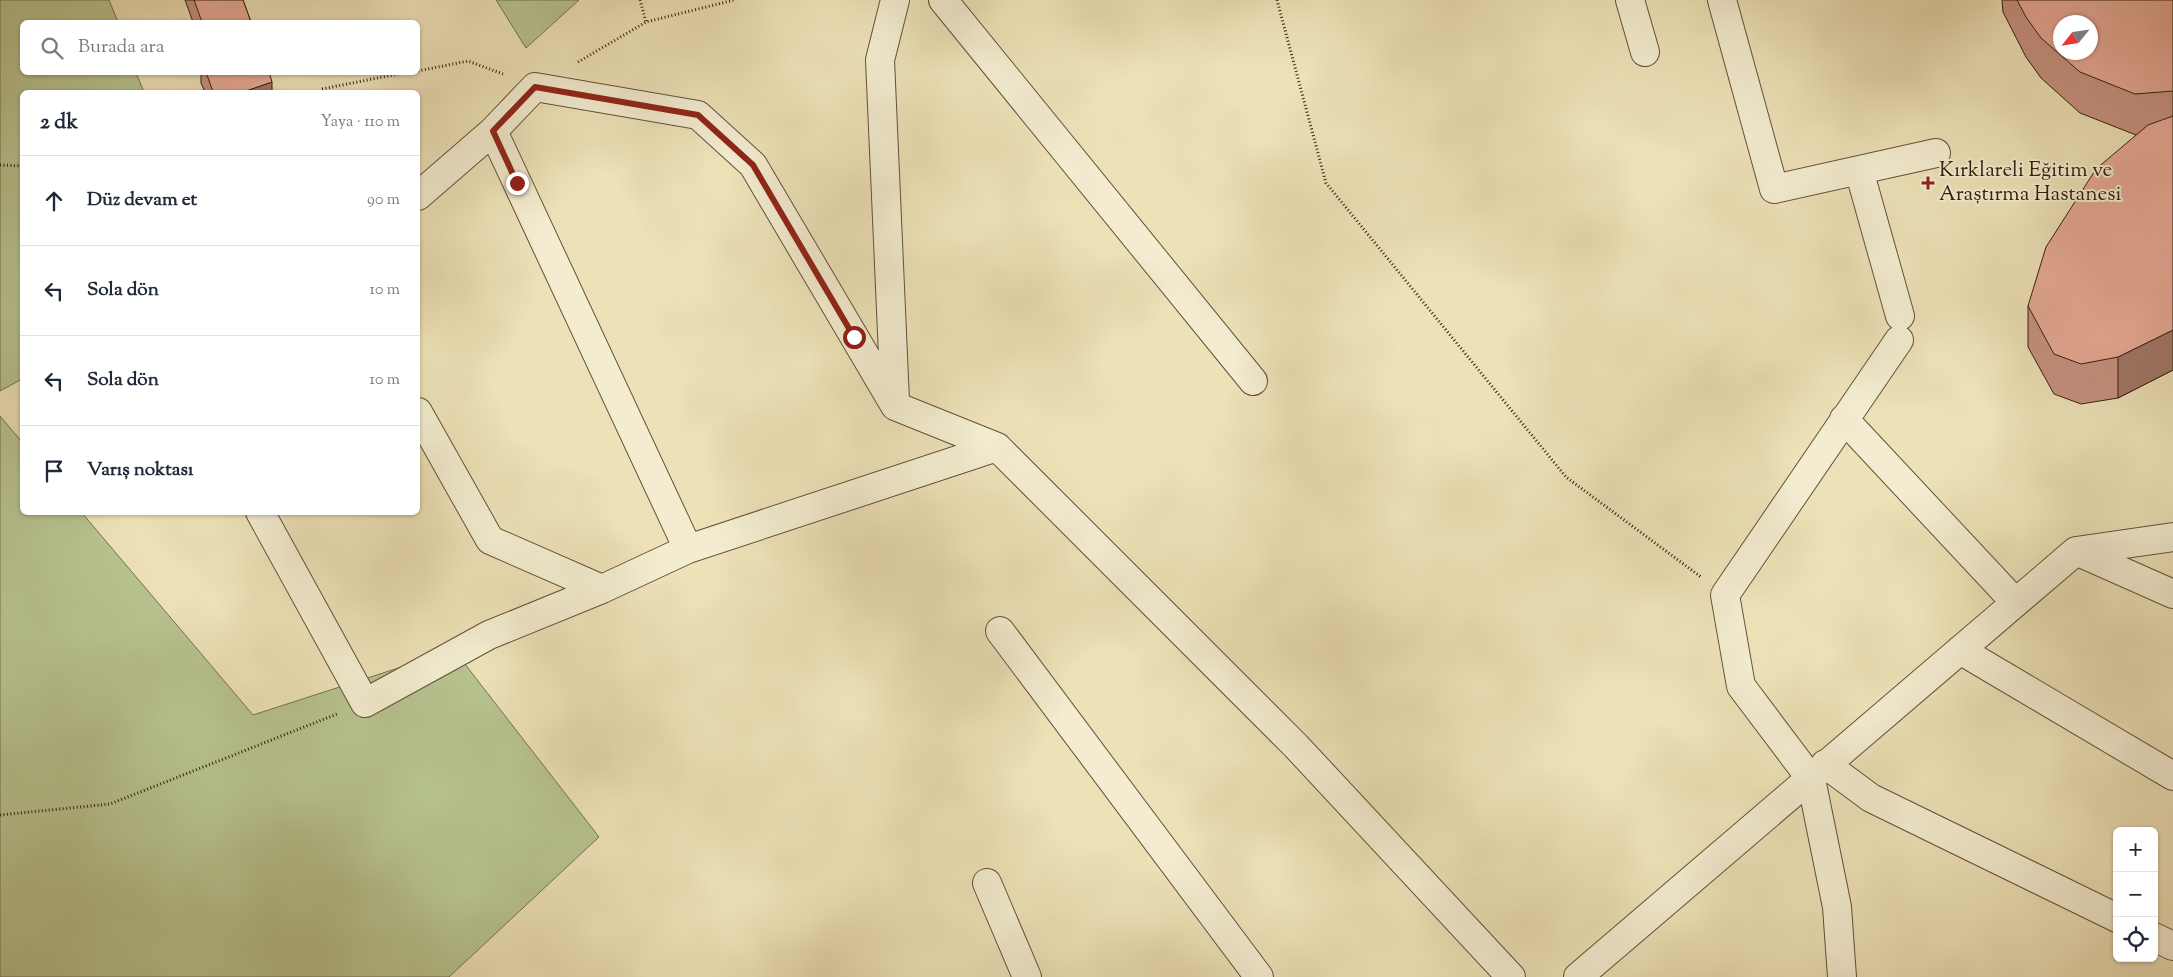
<!DOCTYPE html>
<html lang="tr">
<meta charset="utf-8">
<style>
:root{--surface:#fff;--page:#f6f6f7;--text:#1f2937;--muted:#747a83;--line:#e0e1e3}
body{margin:0;font-family:"Sorts Mill Goudy",serif;background:var(--page);color:var(--text)}
.controls{position:absolute;right:15px;bottom:15px;display:grid;overflow:hidden;border-radius:8px;box-shadow:0 1px 4px #0004}
.controls button{width:45px;height:45px;display:grid;place-items:center;padding:0;border:0;border-bottom:1px solid var(--line);background:var(--surface);color:var(--text);font:25px sans-serif}
.compass{position:absolute;left:2053px;top:15px;width:45px;height:45px;border-radius:50%;background:var(--surface);box-shadow:0 1px 4px #0004;rotate:240deg}
.stop{position:absolute;width:15px;height:15px;margin:-11px;border:4px solid #8f2418;border-radius:50%;background:#fff}
.stop.end{background:#8f2418;border-color:#fff;box-shadow:0 1px 5px #0008}
.list{margin:0;padding:0;list-style:none}
h2{display:flex;justify-content:space-between;align-items:center;height:65px;margin:0;padding:0 20px;font-size:21px}
h2 small{font-size:16px;font-weight:400;color:var(--muted)}
.list li{display:grid;grid-template-columns:32px 1fr auto;gap:15px;align-items:center;box-sizing:border-box;height:90px;padding:0 20px;border-top:1px solid var(--line)}
.list b{display:block;font-size:19px;white-space:nowrap}
.list em{font-size:16px;font-style:normal;color:var(--muted)}
.icon{flex:none;width:28px;height:28px;fill:none;stroke:currentColor;stroke-width:2;stroke-linecap:round;stroke-linejoin:round}
.map{position:relative;flex:none;width:2173px;height:977px;overflow:hidden}
.search{position:absolute;background:var(--surface);box-shadow:0 1px 4px #0004;left:20px;top:20px;width:400px;height:55px;display:flex;align-items:center;gap:12px;box-sizing:border-box;padding:0 18px;border-radius:8px;color:var(--muted);font-size:19px}
.panel{position:absolute;background:var(--surface);box-shadow:0 1px 4px #0004;left:20px;top:90px;width:400px;height:425px;border-radius:8px}
.map>svg:first-child{display:block}
.green{fill:#b7c38f;stroke:#757250}
.lines{fill:none;stroke-linecap:round;stroke-linejoin:round}
.minor-casing{stroke:#62513a;stroke-width:30}
.path{stroke:#332111;stroke-width:3;stroke-dasharray:1 2.5;stroke-linecap:butt}
.minor{stroke:#f3ecd0;stroke-width:28}
.wall{fill:#c69180;stroke:#332111}
.shaded-wall{fill:#a17668;stroke:#332111}
.building{fill:#e6a995;stroke:#332111;fill-rule:evenodd}
.route{stroke:#8f2418;stroke-width:6}
.poi-dot{fill:#8f2418;stroke:#f3ecd0;stroke-width:2}
.labels{text-anchor:middle;dominant-baseline:central;stroke-width:4;stroke-linejoin:round;paint-order:stroke}
.poi-label{font-size:21px;fill:#332111;stroke:#f3ecd0;text-anchor:start}
</style>
<div class="map">
<svg width="2173" height="977" viewBox="0 0 2173 977">
<rect width="100%" height="100%" fill="#ede1b7"/>
<filter id="stains"><feTurbulence type="fractalNoise" baseFrequency=".004" numOctaves="4"/><feColorMatrix values="0 0 0 0 .2 0 0 0 0 .09 0 0 0 0 .02 0 0 0 .5 -.17"/></filter>
<radialGradient id="worn" r=".72"><stop offset=".6" stop-color="#630" stop-opacity="0"/><stop offset="1" stop-color="#630" stop-opacity=".3"/></radialGradient>
<path class="green" d="M0,0H109L118,22H22V72L136,73L144,92H22V379L0,391Z
M496,0H579L526,48Z
M0,416L22,442V512L82,513L253,715L454,650L599,837L449,977H0Z"/>
<g class="lines">
<g class="minor-casing">
<path id="minor" d="M943,0L1253,381
M1630,0L1645,52
M1722,0L1774,189L1936,153
M493,131L688,549
M1859,170L1900,316
M418,196L493,131L535,87L698,115L753,165L895,406L997,447L1296,746L1511,977
M895,401L880,60L895,0
M418,412L490,540L602,589
M1844,419L2015,602
M260,512L365,703L489,635L602,589L688,549L997,447
M2076,551L2173,594
M1000,631L1259,977
M1960,650L2173,776
M1825,764L1871,798L2117,918
M987,883L1027,977
M2154,937L2173,946
M1578,977L2076,551L2173,537
M1842,977L1837,907L1811,779L1741,686L1725,595L1899,340"/>
</g>
<path class="path" d="M640,0L646,22
M1277,0L1326,183L1566,477L1701,577
M578,62L646,22L734,0
M418,71L468,61L503,74
M322,89L408,72
M0,165L22,166
M0,815L110,804L337,714"/>
<use href="#minor" class="minor"/>
</g>
<path class="wall" d="M185,0H243L251,22H193Z
M2002,0H2173V370L2118,398L2081,404L2054,394L2028,347V306L2136,135L2080,113L2041,78L2026,57L2003,12Z
M201,72H269L272,92H205L201,83Z"/>
<path class="shaded-wall" d="M272,82V92H243Z
M2173,330V370L2118,398V357Z"/>
<path class="building" d="M194,0H243L251,22H202Z
M2017,0H2173V91L2135,94L2080,72L2041,38L2026,17ZM2060,22H2090V52H2060Z
M206,72H269L272,82L243,92H213Z
M2173,116V330L2118,357L2081,364L2054,354L2028,306L2046,247L2096,169L2148,125Z"/>
<g class="lines">
<path class="route" d="M517,183L493,131L535,87L698,115L753,165L854,337"/>
</g>
<path class="poi-dot" d="M1925.5 175.5h5v5h5v5h-5v5h-5v-5h-5v-5h5z"/>
<g class="labels">
<g class="poi-label">
<text x="1939" y="171">Kırklareli Eğitim ve<tspan x="1939" dy="24">Araştırma Hastanesi</tspan></text>
</g>
</g>
<rect width="100%" height="100%" filter="url(#stains)"/>
<rect width="100%" height="100%" fill="url(#worn)"/>
</svg>
<div class="controls">
<button>+</button>
<button>−</button>
<button><svg class="icon" aria-label="locate" viewBox="0 0 24 24"><circle cx="12" cy="12" r="6"/><path d="M12 2v4M12 18v4M2 12h4M18 12h4"/></svg></button>
</div>
<svg class="compass" viewBox="-18 -18 36 36"><path d="M0-13l5 13h-10z" fill="#e53935"/><path d="M0 13l5-13h-10z" fill="#747a83"/></svg>
<div class="stop" style="left:854px;top:337px"></div>
<div class="stop end" style="left:517px;top:183px"></div>
<div class="search"><svg class="icon" aria-label="search" viewBox="0 0 24 24"><circle cx="10" cy="10" r="6"/><path d="M15 15l6 6"/></svg>Burada ara</div>
<section class="panel">
<h2>2 dk<small>Yaya · 110 m</small></h2>
<ul class="list">
<li><svg class="icon" aria-label="ahead" viewBox="0 0 24 24"><path d="M12 20V5M6 11l6-6 6 6"/></svg><div><b>Düz devam et</b></div><em>90 m</em></li>
<li><svg class="icon" aria-label="left" viewBox="0 0 24 24"><path d="M17 20v-9H6M10 6l-5 5 5 5"/></svg><div><b>Sola dön</b></div><em>10 m</em></li>
<li><svg class="icon" aria-label="left" viewBox="0 0 24 24"><path d="M17 20v-9H6M10 6l-5 5 5 5"/></svg><div><b>Sola dön</b></div><em>10 m</em></li>
<li><svg class="icon" aria-label="arrive" viewBox="0 0 24 24"><path d="M6 21V4h12l-3 4 3 4H6"/></svg><div><b>Varış noktası</b></div></li>
</ul>
</section>
</div>
